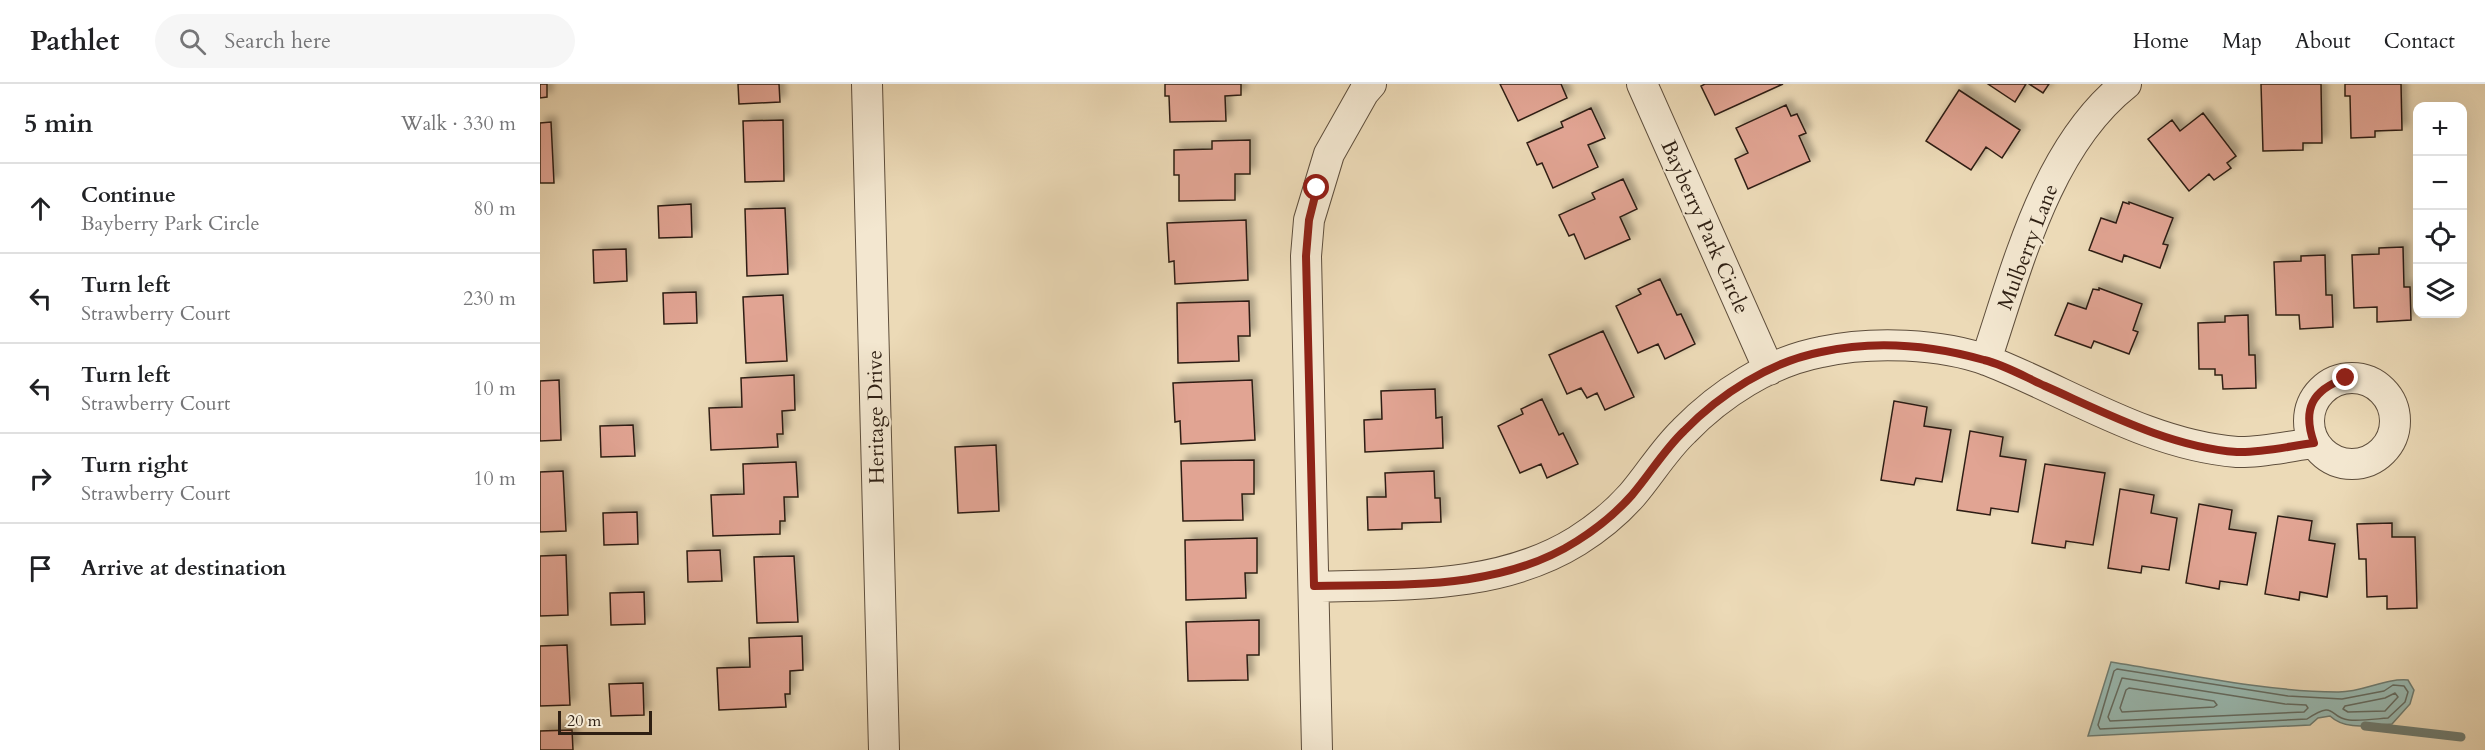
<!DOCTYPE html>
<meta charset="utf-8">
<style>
:root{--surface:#fff;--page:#f6f6f6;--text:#202124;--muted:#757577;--line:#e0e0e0}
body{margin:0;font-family:Cardo,serif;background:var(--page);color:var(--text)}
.controls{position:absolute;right:18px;top:18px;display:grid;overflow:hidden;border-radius:12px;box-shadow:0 6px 24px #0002}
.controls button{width:54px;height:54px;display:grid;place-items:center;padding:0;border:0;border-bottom:2px solid var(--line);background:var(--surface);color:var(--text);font:30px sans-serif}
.scale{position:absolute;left:18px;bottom:15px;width:94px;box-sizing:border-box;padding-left:6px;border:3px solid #2e1f13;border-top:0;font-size:16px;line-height:21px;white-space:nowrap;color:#2e1f13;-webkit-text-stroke:4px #f3e7d0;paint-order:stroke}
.stop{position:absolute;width:18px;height:18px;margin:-14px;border:4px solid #8f2418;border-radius:50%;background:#fff}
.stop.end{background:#8f2418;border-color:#fff;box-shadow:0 2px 6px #0008}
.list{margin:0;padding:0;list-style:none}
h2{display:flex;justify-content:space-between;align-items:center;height:78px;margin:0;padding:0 24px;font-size:26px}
h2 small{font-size:20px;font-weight:400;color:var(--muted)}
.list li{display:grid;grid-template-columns:39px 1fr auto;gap:18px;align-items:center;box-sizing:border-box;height:90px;padding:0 24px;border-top:2px solid var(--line)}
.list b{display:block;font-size:22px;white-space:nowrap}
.list p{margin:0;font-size:20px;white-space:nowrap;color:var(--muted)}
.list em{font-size:20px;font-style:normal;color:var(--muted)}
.icon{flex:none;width:33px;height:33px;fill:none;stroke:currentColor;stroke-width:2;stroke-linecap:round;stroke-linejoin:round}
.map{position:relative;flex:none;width:1945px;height:666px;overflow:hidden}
header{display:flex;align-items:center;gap:36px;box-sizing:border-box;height:84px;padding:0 30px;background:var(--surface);border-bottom:2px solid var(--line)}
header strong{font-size:28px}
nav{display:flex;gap:33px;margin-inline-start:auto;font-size:21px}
.search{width:420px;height:54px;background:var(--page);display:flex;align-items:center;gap:15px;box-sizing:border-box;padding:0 21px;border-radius:33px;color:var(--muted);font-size:22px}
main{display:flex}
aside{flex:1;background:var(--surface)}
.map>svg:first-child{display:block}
.water{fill:#99bab2;stroke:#6e7c72;stroke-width:1.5}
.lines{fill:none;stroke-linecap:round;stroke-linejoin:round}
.shore{stroke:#646c62;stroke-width:1.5}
.stream{stroke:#6e7c72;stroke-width:9}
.building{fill:#e1a493;stroke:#2e1f13;stroke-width:1.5;filter:url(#shadow)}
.street-casing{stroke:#5e4e3c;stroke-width:32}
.street{stroke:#f3e7d0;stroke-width:30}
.route{stroke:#8f2418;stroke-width:8}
.labels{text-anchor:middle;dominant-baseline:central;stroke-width:4.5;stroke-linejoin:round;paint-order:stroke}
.street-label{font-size:21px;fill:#2e1f13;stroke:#f3e7d0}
</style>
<header>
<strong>Pathlet</strong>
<div class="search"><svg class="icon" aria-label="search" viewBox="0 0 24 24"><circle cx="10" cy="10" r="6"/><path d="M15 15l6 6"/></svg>Search here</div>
<nav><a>Home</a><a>Map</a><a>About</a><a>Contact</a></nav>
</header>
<main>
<aside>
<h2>5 min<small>Walk · 330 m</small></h2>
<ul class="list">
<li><svg class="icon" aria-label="ahead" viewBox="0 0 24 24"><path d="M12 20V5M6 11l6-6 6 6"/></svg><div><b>Continue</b><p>Bayberry Park Circle</p></div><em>80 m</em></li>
<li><svg class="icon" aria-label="left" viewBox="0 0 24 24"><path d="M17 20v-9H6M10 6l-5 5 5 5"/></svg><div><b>Turn left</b><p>Strawberry Court</p></div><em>230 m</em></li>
<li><svg class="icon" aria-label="left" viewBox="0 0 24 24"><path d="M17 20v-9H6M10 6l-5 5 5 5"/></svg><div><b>Turn left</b><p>Strawberry Court</p></div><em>10 m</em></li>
<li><svg class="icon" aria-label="right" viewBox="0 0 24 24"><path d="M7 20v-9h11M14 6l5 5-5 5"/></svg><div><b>Turn right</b><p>Strawberry Court</p></div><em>10 m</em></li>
<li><svg class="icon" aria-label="arrive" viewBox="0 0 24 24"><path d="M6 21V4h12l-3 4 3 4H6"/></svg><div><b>Arrive at destination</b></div></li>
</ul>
</aside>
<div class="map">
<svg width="1945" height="666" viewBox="0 0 1945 666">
<defs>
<filter id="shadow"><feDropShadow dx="5.5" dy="-5.5" stdDeviation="3" flood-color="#0004"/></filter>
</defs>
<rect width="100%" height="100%" fill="#ecdab7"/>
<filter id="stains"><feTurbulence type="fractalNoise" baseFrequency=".00333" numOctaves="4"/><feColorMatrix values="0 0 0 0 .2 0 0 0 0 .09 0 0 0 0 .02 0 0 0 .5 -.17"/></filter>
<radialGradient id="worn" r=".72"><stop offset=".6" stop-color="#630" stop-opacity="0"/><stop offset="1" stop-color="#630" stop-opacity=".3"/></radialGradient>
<path class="water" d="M1571,578C1646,590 1721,607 1797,608C1822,609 1844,594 1868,596L1874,606L1870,620L1852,640C1830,641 1806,647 1790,632L1778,634L1770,641L1548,652Z"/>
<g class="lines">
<path class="shore" d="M1577,585L1748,612L1802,615L1844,607L1853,601L1864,602L1868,608L1865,618L1848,634C1835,635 1822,637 1809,636C1788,634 1797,615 1767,635L1560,645L1558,641L1574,587Z
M1582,594L1745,620L1766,621L1768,624L1764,628L1570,637L1568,633Z
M1589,604L1674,617L1677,621L1674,623L1582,628L1580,624L1586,606Z
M1855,609L1858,613L1845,627L1808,628L1803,625L1805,622L1845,614Z"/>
<path class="stream" d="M1825,642L1921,653"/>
</g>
<path class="building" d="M0,0H7V13L0,14Z
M198,0H239L240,18L199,20Z
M625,0H701V11L685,12L686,37L630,38L629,12H625Z
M960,0H1021L1027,14L978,37Z
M1165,0H1243L1175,31L1161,2Z
M1448,0H1486L1475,18Z
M1489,0H1509L1503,9Z
M1721,0H1781L1782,59H1763V66L1723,67Z
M1805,0H1861L1862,46L1835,47V53L1811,54L1810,12H1805Z
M1419,6L1480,46L1462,74L1446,63L1431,86L1386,57Z
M1246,21L1251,32L1257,30L1266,49L1259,52L1270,77L1208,105L1195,75L1208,69L1196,44Z
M1051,24L1065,54L1048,61L1058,83L1013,104L1002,79L997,81L987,59L1023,43L1021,38Z
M1663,29L1696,72L1687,79L1691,84L1674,96L1669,90L1649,107L1608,55L1632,36L1640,47Z
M243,36L244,97L205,98L203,37Z
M11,38L14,99H0V39Z
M710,56V90H695V116L639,117V91H634V66L672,65V57Z
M1083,95L1097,125L1080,133L1090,155L1045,175L1034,150L1029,152L1019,131L1055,115L1052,109Z
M1583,118L1589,120V118L1633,134L1623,160L1628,161L1620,184L1584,171L1582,178L1549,166L1561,134L1576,139Z
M151,120L152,153L119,154L118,122Z
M245,124L248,190L207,192L205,125Z
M706,136L708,196L635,200L634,177L629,178L627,139Z
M1863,163L1864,203H1870L1871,236L1837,238V223L1814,224L1812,171L1839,170V164Z
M86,165L87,197L54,199L53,166Z
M1785,171L1786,211H1792L1793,243L1760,245L1759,231H1736L1734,178L1761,177V172Z
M1120,195L1137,231L1141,230L1155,260L1125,275L1118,260L1098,269L1076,222L1101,210L1098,205Z
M1559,204L1602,220L1593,246L1598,248L1589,270L1554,257L1551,264L1515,251L1528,219L1546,225L1553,205L1559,206Z
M156,208L157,239L124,240L123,209Z
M243,211L247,277L206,279L203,213Z
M709,217L710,252H698L699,277L638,279L637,219Z
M1708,231L1709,271H1715L1716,304L1683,305L1682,291H1675V285H1659L1658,239L1685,238V232Z
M1063,247L1094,313L1065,326L1057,309L1047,314L1041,304L1027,310L1009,271Z
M254,291L255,326L242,327L243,350H237L238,363L171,366L169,324L202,323L201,294Z
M19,296L21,356L0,357V297Z
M712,296L715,356L641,360L640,337L635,338L633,299Z
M895,305L896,334L902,333L903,364L825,368L824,336L842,335L841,307Z
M1002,315L1019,351L1023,349L1038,380L1007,394L1001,380L980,389L958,342L983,330L981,325Z
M1354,317L1387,323L1384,342L1411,346L1402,398L1376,394L1374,401L1341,396Z
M93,341L95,372L61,373L60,342Z
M1430,347L1463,353L1460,372L1486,376L1478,428L1451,424L1450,431L1417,426Z
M456,361L459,427L418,429L415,363Z
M714,376V410H702L703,436L643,437L641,377Z
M256,378L258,413H244L245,437H240V450L173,452L171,411L204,410L203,380Z
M1505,380L1565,389L1553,461L1526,457L1525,464L1492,459Z
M23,387L26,447L0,448V388Z
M894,387L895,414H900L901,438L862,439V445L828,446L827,413H846L845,389Z
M1580,405L1614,411L1611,429L1637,434L1629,486L1602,482L1601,489L1568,484Z
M1659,420L1692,426L1689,445L1716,449L1707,501L1680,497L1679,505L1646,499Z
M97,428L98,460L64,461L63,429Z
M1738,432L1772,437L1769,456L1795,460L1787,513L1760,508L1759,516L1725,510Z
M1852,439V453H1875L1877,524L1847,525V512L1827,513L1826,475H1819L1817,440Z
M717,454V489H705L706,514L646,516L645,456Z
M180,466L182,497L148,498L147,467Z
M26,471L28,531L0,532V472Z
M254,472L258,538L217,539L214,473Z
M104,508L105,540L71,541L70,509Z
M719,536V571H707L708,596L648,597L646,538Z
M262,552L263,586L250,587V610H245L246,623L179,626L177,584L210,583L209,554Z
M27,561L30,621L0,622V562Z
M103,599L104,631L71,632L69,600Z
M32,646L33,666H0V647Z"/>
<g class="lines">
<g class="street-casing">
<path id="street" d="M327,0L344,666
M1102,0L1229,286
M1446,276C1477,184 1506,63 1586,0
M1769 337a43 43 0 1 1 86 0a43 43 0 1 1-86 0Z
M774,503C862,500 958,506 1037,457C1056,445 1077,428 1092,411C1110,390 1124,366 1144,347C1180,310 1229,278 1281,268C1331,257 1401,259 1449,277C1530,309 1608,361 1697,368C1720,369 1751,362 1774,359
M777,666L766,172L769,136L789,70L824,8L831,0"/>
</g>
<use href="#street" class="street"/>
</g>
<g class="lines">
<path class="route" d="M777,104L769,136L766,172L774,502C862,500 959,507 1037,457C1056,445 1077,428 1092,411C1110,390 1124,366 1144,347C1180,310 1230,278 1281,268C1335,256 1391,261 1444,276C1465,281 1485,293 1505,302C1566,329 1630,363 1697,368C1722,369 1750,362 1774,359C1762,325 1772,306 1806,294"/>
</g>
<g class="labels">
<g class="street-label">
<text transform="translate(1165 143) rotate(66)">Bayberry Park Circle</text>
<text transform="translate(1488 163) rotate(-69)">Mulberry Lane</text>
<text transform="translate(336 333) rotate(-91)">Heritage Drive</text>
</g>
</g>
<rect width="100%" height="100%" filter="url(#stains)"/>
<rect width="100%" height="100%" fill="url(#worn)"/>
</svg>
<div class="controls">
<button>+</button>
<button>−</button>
<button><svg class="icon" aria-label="locate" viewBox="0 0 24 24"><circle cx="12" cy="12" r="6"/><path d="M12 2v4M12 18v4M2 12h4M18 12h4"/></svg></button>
<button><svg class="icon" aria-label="layers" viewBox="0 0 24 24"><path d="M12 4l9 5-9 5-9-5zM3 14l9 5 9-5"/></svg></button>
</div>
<div class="scale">20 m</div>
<div class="stop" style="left:777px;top:104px"></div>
<div class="stop end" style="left:1806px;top:294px"></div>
</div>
</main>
